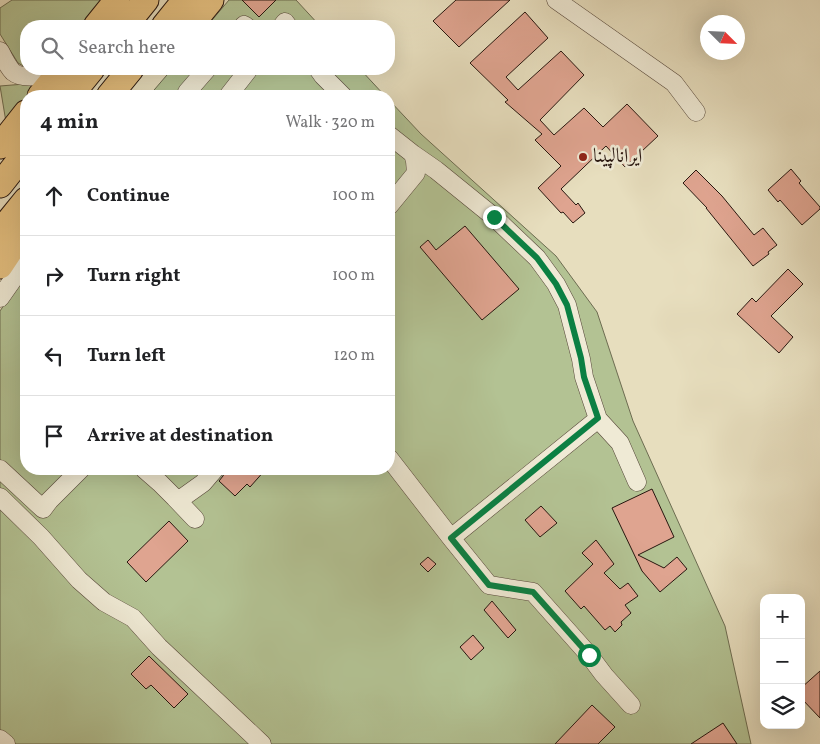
<!DOCTYPE html>
<meta charset="utf-8">
<style>
:root{--surface:#fff;--page:#f2f2f2;--text:#202124;--muted:#757577;--line:#e0e0e0}
body{margin:0;font-family:Vollkorn,Amiri,serif;background:var(--page);color:var(--text)}
.controls{position:absolute;right:15px;bottom:15px;display:grid;overflow:hidden;border-radius:10px;box-shadow:0 5px 20px #0002}
.controls button{width:45px;height:45px;display:grid;place-items:center;padding:0;border:0;border-bottom:1px solid var(--line);background:var(--surface);color:var(--text);font:25px sans-serif}
.compass{position:absolute;left:700px;top:15px;width:45px;height:45px;border-radius:50%;background:var(--surface);box-shadow:0 5px 20px #0002;rotate:114deg}
.stop{position:absolute;width:15px;height:15px;margin:-11px;border:4px solid #0b8043;border-radius:50%;background:#fff}
.stop.end{background:#0b8043;border-color:#fff;box-shadow:0 1px 5px #0008}
.list{margin:0;padding:0;list-style:none}
h2{display:flex;justify-content:space-between;align-items:center;height:65px;margin:0;padding:0 20px;font-size:21px}
h2 small{font-size:16px;font-weight:400;color:var(--muted)}
.list li{display:grid;grid-template-columns:32px 1fr auto;gap:15px;align-items:center;box-sizing:border-box;height:80px;padding:0 20px;border-top:1px solid var(--line)}
.list b{display:block;font-size:19px;white-space:nowrap}
.list em{font-size:16px;font-style:normal;color:var(--muted)}
.icon{flex:none;width:28px;height:28px;fill:none;stroke:currentColor;stroke-width:2;stroke-linecap:round;stroke-linejoin:round}
.map{position:relative;flex:none;width:820px;height:744px;overflow:hidden}
.search{position:absolute;background:var(--surface);box-shadow:0 5px 20px #0002;left:20px;top:20px;width:375px;height:55px;display:flex;align-items:center;gap:12px;box-sizing:border-box;padding:0 18px;border-radius:20px;color:var(--muted);font-size:19px}
.panel{position:absolute;background:var(--surface);box-shadow:0 5px 20px #0002;left:20px;top:90px;width:375px;height:385px;border-radius:20px}
.map>svg:first-child{display:block}
.green{fill:#b3c293;stroke:#6d6c51}
.building{fill:#dfa490;stroke:#27160f}
.lines{fill:none;stroke-linecap:round;stroke-linejoin:round}
.minor-casing{stroke:#57483b;stroke-width:19}
.highway-casing{stroke:#27160f;stroke-width:27}
.minor{stroke:#efead5;stroke-width:18}
.highway{stroke:#e4bf7f;stroke-width:25}
.route{stroke:#0b8043;stroke-width:6}
.poi-dot{fill:#8f2418;stroke:#efead5;stroke-width:2}
.labels{text-anchor:middle;dominant-baseline:central;stroke-width:5;stroke-linejoin:round;paint-order:stroke}
.poi-label{font-size:20px;fill:#27160f;stroke:#efead5;text-anchor:start}
</style>
<div class="map">
<svg width="820" height="744" viewBox="0 0 820 744">
<rect width="100%" height="100%" fill="#e7debe"/>
<filter id="stains"><feTurbulence type="fractalNoise" baseFrequency=".004" numOctaves="4"/><feColorMatrix values="0 0 0 0 .2 0 0 0 0 .09 0 0 0 0 .02 0 0 0 .5 -.17"/></filter>
<radialGradient id="worn" r=".72"><stop offset=".6" stop-color="#630" stop-opacity="0"/><stop offset="1" stop-color="#630" stop-opacity=".3"/></radialGradient>
<path class="green" d="M12,0H103L82,26H26L25,67L18,63L0,34V8Z
M229,0H296L320,26H207Z
M172,69H360L385,96H149Z
M37,83L6,122L0,86Z
M389,100L421,134L556,256L597,312L633,421L725,626L751,744H0V311L26,273V469H389Z"/>
<path class="building" d="M242,0H276L259,17Z
M456,0H510L459,47L433,21Z
M525,12L548,38L506,77L518,90L561,51L584,75L540,120L554,135L584,108L603,127L627,104L658,136L625,167L606,146L561,189L576,205L578,203L585,213L573,223L563,212L561,213L538,188L561,166L535,140L542,134L505,102L508,100L470,63Z
M791,169L801,181L799,183L820,207V209L802,225L780,200L778,202L768,190Z
M696,170L722,196L754,235L763,228L777,245L768,252L769,254L753,266L706,208H707L683,183Z
M465,226L519,289L482,320L420,247L428,240L436,250Z
M788,269L803,284L771,316L793,337L779,353L737,314L752,298L756,302Z
M226,469H266L250,487L247,484L235,496L219,481L223,476Z
M652,489L674,537L638,555L664,568L677,557L687,569L660,592L642,571L612,508Z
M541,506L557,523L540,537L525,520Z
M169,521L188,541L146,582L127,562Z
M596,540L614,564L604,573L620,589L628,583L638,596L625,605L631,613L621,622L622,625L615,632L610,626L605,630L584,606L581,609L565,591L593,564L582,553Z
M428,557L436,564L428,572L420,564Z
M492,601L516,630L508,638L484,610Z
M473,635L484,648L471,660L460,647Z
M149,656L188,694L174,708L151,685L146,689L131,674Z
M820,671V718L801,698V688Z
M592,705L615,727L598,744H555Z
M723,723L737,744H691Z"/>
<g class="lines">
<g class="minor-casing">
<path id="minor" d="M556,0L674,83L696,112
M243,26L244,25L246,26
M282,26L285,22L288,26
M0,51C3,57 8,67 13,72C24,81 47,74 60,72
M318,69L323,76L343,96
M187,96V92L207,69
M228,96L249,69
M389,135L413,154L415,161L416,173L389,206
M413,154L436,170L494,217L537,258L556,284L567,305L581,359L584,377L598,419L620,443L637,482
M0,298L26,261
M389,458L451,538L489,585L533,592L589,655L604,675L631,705
M0,469L43,509L49,501L81,469
M144,469L160,483L175,498H182L203,483L215,469
M0,497L41,537L79,580L104,602L133,618L159,647L262,744
M175,498L195,519
M451,538L598,419
M0,739L6,744"/>
</g>
<g class="highway-casing">
<path id="highway" d="M96,26L117,0
M125,26L146,0
M164,26L185,0
M185,26L198,16L211,0
M40,96L62,69
M70,96L92,69
M109,96L131,69
M0,146L26,113
M0,185L26,152
M0,232L26,200
M0,266L26,227"/>
</g>
<use href="#minor" class="minor"/>
<use href="#highway" class="highway"/>
</g>
<g class="lines">
<path class="route" d="M494,217L537,258L556,284L567,305L581,358L584,377L598,418L451,538L489,585L533,592L589,655"/>
</g>
<circle class="poi-dot" cx="583" cy="157" r="5"/>
<g class="labels">
<g class="poi-label">
<text x="593" y="157">ایرانالپینا</text>
</g>
</g>
<rect width="100%" height="100%" filter="url(#stains)"/>
<rect width="100%" height="100%" fill="url(#worn)"/>
</svg>
<div class="controls">
<button>+</button>
<button>−</button>
<button><svg class="icon" aria-label="layers" viewBox="0 0 24 24"><path d="M12 4l9 5-9 5-9-5zM3 14l9 5 9-5"/></svg></button>
</div>
<svg class="compass" viewBox="-18 -18 36 36"><path d="M0-13l5 13h-10z" fill="#e53935"/><path d="M0 13l5-13h-10z" fill="#757577"/></svg>
<div class="stop" style="left:589px;top:655px"></div>
<div class="stop end" style="left:494px;top:217px"></div>
<div class="search"><svg class="icon" aria-label="search" viewBox="0 0 24 24"><circle cx="10" cy="10" r="6"/><path d="M15 15l6 6"/></svg>Search here</div>
<section class="panel">
<h2>4 min<small>Walk · 320 m</small></h2>
<ul class="list">
<li><svg class="icon" aria-label="ahead" viewBox="0 0 24 24"><path d="M12 20V5M6 11l6-6 6 6"/></svg><div><b>Continue</b></div><em>100 m</em></li>
<li><svg class="icon" aria-label="right" viewBox="0 0 24 24"><path d="M7 20v-9h11M14 6l5 5-5 5"/></svg><div><b>Turn right</b></div><em>100 m</em></li>
<li><svg class="icon" aria-label="left" viewBox="0 0 24 24"><path d="M17 20v-9H6M10 6l-5 5 5 5"/></svg><div><b>Turn left</b></div><em>120 m</em></li>
<li><svg class="icon" aria-label="arrive" viewBox="0 0 24 24"><path d="M6 21V4h12l-3 4 3 4H6"/></svg><div><b>Arrive at destination</b></div></li>
</ul>
</section>
</div>
